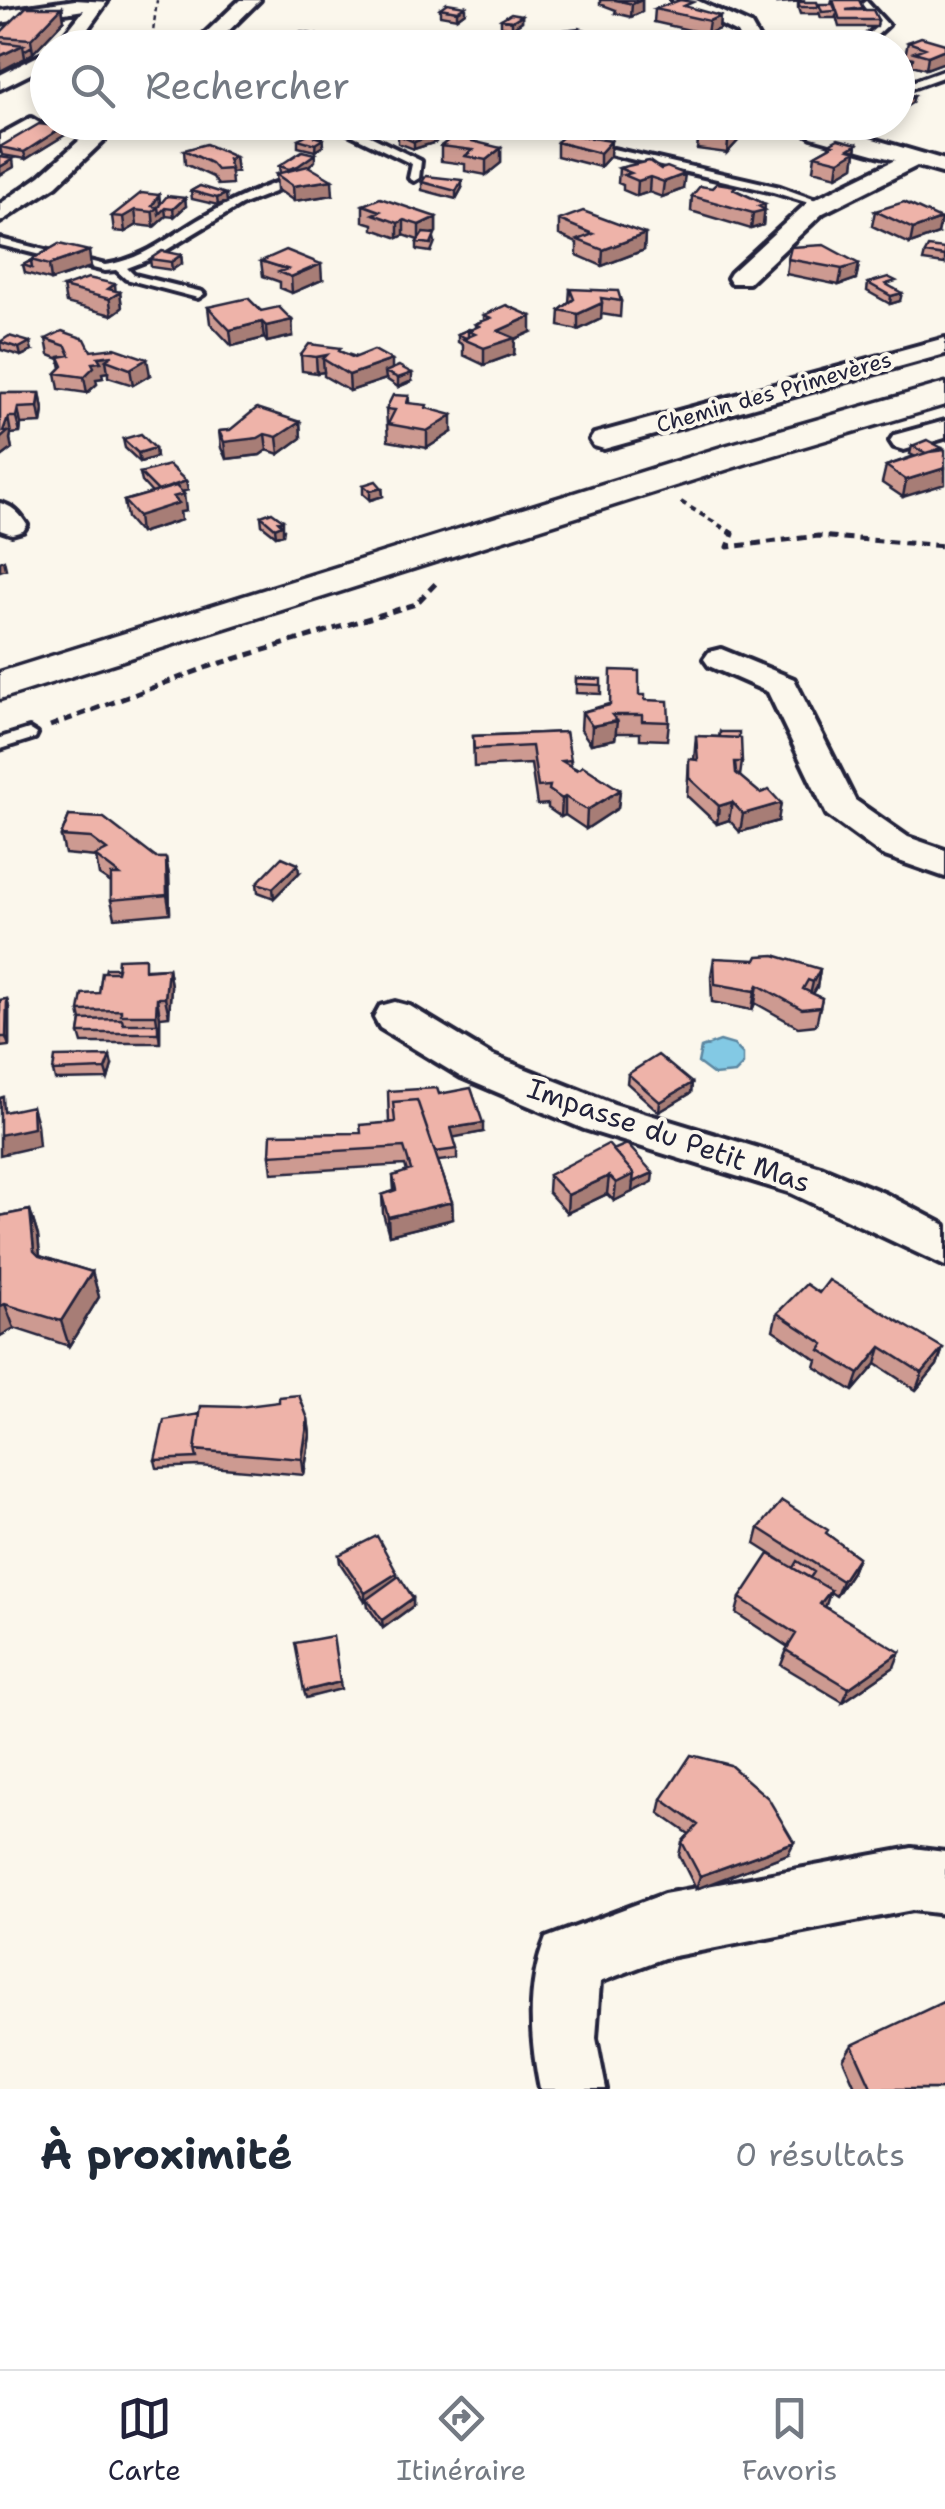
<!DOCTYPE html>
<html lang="fr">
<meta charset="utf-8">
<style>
:root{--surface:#fff;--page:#f2f2f3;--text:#1f2937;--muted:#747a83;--line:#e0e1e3;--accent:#22223b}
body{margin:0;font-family:"Shantell Sans",sans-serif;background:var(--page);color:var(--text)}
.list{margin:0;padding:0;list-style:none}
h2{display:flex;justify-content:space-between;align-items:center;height:130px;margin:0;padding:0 40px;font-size:42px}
h2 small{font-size:32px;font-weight:400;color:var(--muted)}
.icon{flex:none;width:55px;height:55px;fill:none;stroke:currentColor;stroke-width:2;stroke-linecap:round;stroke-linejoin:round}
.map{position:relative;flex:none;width:945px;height:2089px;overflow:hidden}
.search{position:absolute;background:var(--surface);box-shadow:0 5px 15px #0003;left:30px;right:30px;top:30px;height:110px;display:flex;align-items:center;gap:25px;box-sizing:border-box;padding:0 35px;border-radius:55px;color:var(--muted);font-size:38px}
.sheet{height:280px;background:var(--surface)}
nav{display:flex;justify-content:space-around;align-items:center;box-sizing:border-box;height:140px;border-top:2px solid var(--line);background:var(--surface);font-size:28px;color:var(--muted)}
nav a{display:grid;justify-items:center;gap:5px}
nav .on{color:var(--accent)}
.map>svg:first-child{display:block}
.water{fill:#83c9e4;stroke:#5c86a0;stroke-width:2.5}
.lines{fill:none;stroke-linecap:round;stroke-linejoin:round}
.service-casing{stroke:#22223b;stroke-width:8}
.minor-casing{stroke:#22223b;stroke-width:8}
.primary-casing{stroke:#22223b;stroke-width:7}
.path-far2{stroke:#22223b;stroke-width:2.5;stroke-dasharray:5 4;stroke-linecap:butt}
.path-far1{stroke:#22223b;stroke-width:4;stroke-dasharray:6 5;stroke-linecap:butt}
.path{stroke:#22223b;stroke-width:5;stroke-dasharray:9 6;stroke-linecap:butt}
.service{fill:#fbf7ec;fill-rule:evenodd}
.minor{fill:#fbf7ec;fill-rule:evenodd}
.primary{fill:#fbf7ec;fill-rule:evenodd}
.wall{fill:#cd9a91;stroke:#22223b;stroke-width:2.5}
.shaded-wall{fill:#a77d76;stroke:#22223b;stroke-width:2.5}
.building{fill:#eeb3a9;stroke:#22223b;stroke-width:2.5}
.labels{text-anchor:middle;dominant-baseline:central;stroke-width:8;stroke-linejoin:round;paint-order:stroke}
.far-street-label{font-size:22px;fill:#22223b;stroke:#fbf7ec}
.street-label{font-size:28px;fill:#22223b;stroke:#fbf7ec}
</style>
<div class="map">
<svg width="945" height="2089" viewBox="0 0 945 2089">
<rect width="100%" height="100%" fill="#fbf7ec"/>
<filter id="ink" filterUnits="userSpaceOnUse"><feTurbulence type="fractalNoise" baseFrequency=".01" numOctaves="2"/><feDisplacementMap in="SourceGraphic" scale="20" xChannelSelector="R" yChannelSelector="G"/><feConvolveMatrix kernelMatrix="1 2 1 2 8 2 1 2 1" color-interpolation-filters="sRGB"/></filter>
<g filter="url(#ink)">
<path class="water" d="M720,1041L734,1045L743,1054V1065L735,1073L714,1075L698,1063L701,1048Z"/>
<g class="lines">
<g class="service-casing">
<path id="service" d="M866,1L888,25L863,48H853L879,25L862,4Z
M945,70V76L898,93V87Z
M315,122L354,128L421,161L419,178L414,181L409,178L412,164L346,132Z
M351,122L416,129L421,132L416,135L355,127Z
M830,122H843L823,135H815V131Z
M613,149L780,187L827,204L822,207L773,192L609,154Z
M303,174L307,175V179L241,205L153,258L127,268L134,275L202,292L204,294L198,298L126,279L116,270L105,271L0,245V239L105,265C143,260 170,236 203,217C234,199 268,184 303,174Z
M29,729L37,734L35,738L0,749V738Z"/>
</g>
<g class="minor-casing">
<path id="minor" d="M75,0L107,2L74,48H54L84,10L0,23V11Z
M240,0H260L211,48H190Z
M672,0H696L751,25L764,48H745L737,33Z
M48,51V65L0,89V75Z
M31,118L41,124L38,128L0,150V135Z
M100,122H123L56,186L0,222V204L40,176Z
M788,122H815L945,160V174L917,166L823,213L749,283H731L728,278L731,273L807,203L895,160L812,137Z
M945,338V354L604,449L594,446L590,440L594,434Z
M945,421V438L904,450L894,447L890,441L894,435Z
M0,503C13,506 20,514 27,525L23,531L12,534L0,530Z
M721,649L794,679L855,800L908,837L945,850V877L882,855L827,815L768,692L709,666L704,659L709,652Z
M395,1002L410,1006L491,1055L614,1104L821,1167L886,1194L945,1225V1266L791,1193L584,1129L461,1077L380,1028L374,1017L380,1006Z
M912,1848L945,1852V1914L912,1910L664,1958L600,1982L596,2038L606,2089H540C530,2039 526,1987 546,1938L664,1894Z"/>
</g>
<g class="primary-casing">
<path id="primary" d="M945,383V405L754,461L0,699V672L728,445Z"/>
</g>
<path class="path-far2" d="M151,48L157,0"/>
<path class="path-far1" d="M681,502L732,533"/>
<path class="path" d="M728,531L733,534L728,547L818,536L945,546
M50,726L208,667L416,604L438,581"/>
<use href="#service" class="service"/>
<use href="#minor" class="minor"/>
<use href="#primary" class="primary"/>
</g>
<path class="wall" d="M600,0H642V12L631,17L615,13L616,10L600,4Z
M778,0H804V1L777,3Z
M832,0H859L862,10L878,20L877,27H839L836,16L835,18H821L819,12V14H800L798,8V2L819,6L831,4Z
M62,7L64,20L33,53L0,71V33Z
M440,8L465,12L457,18L440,15Z
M655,9L720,16L719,29L707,34L654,22Z
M522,15V21L512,28L501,26V19Z
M453,31L503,45L499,48H463L453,44L448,47L439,46V39Z
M300,32L361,43V48H293L292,38Z
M592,32L591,45L588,48H554L555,38Z
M798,38L845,39L843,48H797Z
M908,42L945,44V62L926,69L912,65L913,58L905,56Z
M693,122H735V126L740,127L738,141L727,153L697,149L699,134L692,132Z
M63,127L65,135L26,159L2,155L0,147Z
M322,134L323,146L315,151L298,147V139Z
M398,135L436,142L414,149L398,143Z
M557,142L610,156L600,167L557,156Z
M829,144H857L854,166L837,176L813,170L815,155L829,147Z
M441,146L501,148V163L486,175L465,171V164L441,161Z
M184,150L235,157L237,172L231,173L232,184L218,185L213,177L185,164Z
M315,161L308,166L333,195L294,201L277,189L276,174L280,173L279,166Z
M649,161L683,189L662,197L649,192L637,196L623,190V185L618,183L619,168Z
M422,182L462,188L456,199L422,190Z
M200,186L227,202L218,205L192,199L191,191Z
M735,190L765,204L763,225L751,229L691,211L692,196Z
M159,195L160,204L185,198L186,206L174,217L166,216L154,227L137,225L125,232L114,231L112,216Z
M363,205L436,217V232L433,234L435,242L431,252L417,250V242L418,240L404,235L398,238L373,229V224L363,221Z
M875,211L938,234L910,244L872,226Z
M559,220L645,234L644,250L602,266L577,255V243L559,235Z
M59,244L91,267L51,280L25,273L23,265Z
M945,249V264L923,261L925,253Z
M181,255L182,263L172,270L151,267L150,259Z
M788,259L859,264L856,279L839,285L786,274Z
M261,261L322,280L292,293L280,288V282L263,276Z
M868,283L895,289L900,301L890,304L867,291Z
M63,287L120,292L122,308L112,315L66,303Z
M570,289L621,301L620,317L601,314V319L578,330L559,326L560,310L569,303Z
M208,307L261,311L292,320L293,336L267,342L264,338L232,346L210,323Z
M484,315L531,332L515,339L514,354L484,365L463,355V345L458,342V334L475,328V324L484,320Z
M46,339L91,351L150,375L133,385L108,377V372L102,373L103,378L96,379L97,384L87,393L59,389L56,373L61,368L59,359L49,355Z
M0,341L32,351L21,356L1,350Z
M341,352L392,369L412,381L398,387L386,379L350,391L324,376V372L317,373L302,371L301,355Z
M0,393H40L43,410L41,423L21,424L20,433L11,434L10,439L12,449L0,458Z
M409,396V403L427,409L452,432L427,448L388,441L386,409Z
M300,422L301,438L279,454L267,450L260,455L226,459L221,448L219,431Z
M123,439L155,448L156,457L140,462L125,448Z
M912,446L942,448L941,451L903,497L882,483L886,466L914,456L910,454Z
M140,473L186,481L188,490L182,492L186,511L180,512L181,520L140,533L127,518L124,501L152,493L142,482Z
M363,485L382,488L383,496L370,500L363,494Z
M261,516L284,529L283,534L276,536L262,525Z
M576,678L601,685V694L576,693Z
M639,695L669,722L667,740L640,739V733H616L615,739L591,744L581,730L582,712Z
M566,732L571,766L620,790L618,808L586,829L565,815L561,817L548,808V804L537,805L531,764L474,767L473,736Z
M720,732L742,762L740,776L778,821L740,832L729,820L717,824L687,796L689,759L694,760L696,736L719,737Z
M69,816L156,858H166L169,876L170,913L115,918L111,900V883L99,875L96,857L65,854L61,836Z
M299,873L274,898L258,892L257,883Z
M714,958L820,969L817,987L813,994L822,998L816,1025L798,1027L755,1003L752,1010L712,1002L711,976Z
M168,968L171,986L169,1016L160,1017V1043H82L79,1033L81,1020L79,1011L99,993L147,969Z
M7,999L9,1008V1046L0,1047V1000Z
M112,1065L108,1079L55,1080L53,1071Z
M628,1074L692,1083L691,1093L659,1112L627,1083Z
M439,1094L483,1132L453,1137L457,1149V1159L438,1161L452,1202L453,1219L389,1235L383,1213L382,1195L394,1191L393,1176L407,1172L405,1165L272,1173L270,1155L361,1133L389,1123Z
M613,1150L652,1182L614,1201L607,1194L567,1213L548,1192L549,1175Z
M30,1210L38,1236L40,1256L92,1272L99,1297L69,1346L14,1328L0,1336V1216Z
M819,1293L943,1348L937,1365L916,1390L876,1364L853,1391L815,1367L817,1360L773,1330L777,1313Z
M308,1419L310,1435L304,1475L199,1466L157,1468L155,1460Z
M759,1528L826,1534L858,1557L852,1572L836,1596L830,1592L825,1606L894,1667L843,1702L781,1665L788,1647L736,1613L740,1598L785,1563L755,1544Z
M339,1555L413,1598V1606L383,1628L368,1607L367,1600L365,1601L340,1563Z
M662,1799L788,1854L696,1889L679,1855L682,1842L689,1834L659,1813Z
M852,2045L945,2089H856L843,2059Z"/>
<path class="shaded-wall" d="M642,0V12L631,17L632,4Z
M465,6V12L457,18V11Z
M62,7L64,20L33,53L31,39Z
M522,15V21L512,28V21Z
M720,16L719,29L707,34L709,21Z
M503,31V45L499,48L493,47V38Z
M592,32L591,45L588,48H577V43Z
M23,45L25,58L0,71V56Z
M32,46L33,53L25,58L24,51Z
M945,49V62L926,69L928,56Z
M914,96L912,103L900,110L901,103Z
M730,122H735L734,133L740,127L738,141L727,153Z
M63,127L65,135L26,159L24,152Z
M322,134L323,146L315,151L316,137Z
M436,134V142L414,149V142Z
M611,141L610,156L600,167V153Z
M857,144L854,166L837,176L839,161L849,149Z
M501,148V163L486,175V160Z
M315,154V161L299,173L289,169Z
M235,157L237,172L231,173L228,159Z
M13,159L14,167L0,175V167Z
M685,174L683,189L662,197L664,182Z
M650,177L649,192L637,196L638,181Z
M332,180L333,195L294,201L293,186Z
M462,180V188L456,199V191Z
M226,194L227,202L218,205L217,198Z
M159,195L161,210L165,208L166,216L154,227L152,206Z
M185,198L186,206L174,217L173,209Z
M765,204L763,225L751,229L753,213L758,206Z
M135,210L137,225L125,232L123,217Z
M436,217V232L419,240V225Z
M941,219L938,234L910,244L913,229Z
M404,220V235L398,238V223Z
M645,234L644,250L602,266L603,250Z
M89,251L91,267L51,280L49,265Z
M181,255L182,263L172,270L171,262Z
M321,264L322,280L292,293L291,277Z
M859,264L856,279L839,285L842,269Z
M115,284L116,295L120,292L122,308L112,315L108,289Z
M902,293L900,301L890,304L891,296Z
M602,303L601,319L578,330V314Z
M531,316V332L515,339L514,354L484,365V348L498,331Z
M292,320L293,336L267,342L266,326Z
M262,322L264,338L232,346L230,330Z
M30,342L32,351L21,356L19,348Z
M113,355L106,360L108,372L102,373L103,378L96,379L97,384L87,393L84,377L92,363L98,357Z
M327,355L323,359L324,372L317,373L316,357Z
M147,359L150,375L133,385L130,369Z
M392,360V375L385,372L386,379L350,391L349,375Z
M412,373V381L398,387V378Z
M40,393L43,410L41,423L38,407Z
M18,408L21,424L20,433L16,417Z
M452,415V432L427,448V431Z
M8,417L11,434L10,439L12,449L0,458V439Z
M300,422L301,438L279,454L277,437Z
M265,434L267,450L260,455L226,459L224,442Z
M155,448L156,457L140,462L138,453Z
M945,468V484L903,497L906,480Z
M186,481L188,490L175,494H184L186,511L180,512L181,520L140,533L138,516L171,487Z
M382,488L383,496L370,500V491Z
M283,520V534L276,536L275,528L278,521Z
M4,560L6,569L0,571V562Z
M617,721L615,739L591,744L592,726Z
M620,790L618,808L586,829L587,810Z
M565,797V815L561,817L562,799Z
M732,802L729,820L717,824L719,806Z
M781,803L778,821L740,832L743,814Z
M166,858L169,876L170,913L167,895Z
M298,864L299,873L274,898L273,888Z
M168,968L171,986L169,1016L165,998Z
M820,969L817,987L809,1000L813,982Z
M758,985L755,1003L752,1010L755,991Z
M157,998L160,1017V1043L156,1015Z
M7,999L9,1008V1046L6,1037Z
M110,1056L112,1065L108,1079L105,1069Z
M692,1083L691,1093L659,1112L660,1102Z
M32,1106L37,1124L39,1146L0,1155V1135Z
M483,1123V1132L451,1138V1128Z
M653,1173L652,1182L632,1192L633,1182Z
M634,1174L632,1192L614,1201L616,1183Z
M609,1176L607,1194L567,1213L568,1195Z
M452,1202L453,1219L389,1235L388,1217Z
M30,1210L38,1236L42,1276L34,1251Z
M92,1272L99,1297L69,1346L61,1321Z
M5,1304L14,1328L0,1336V1306Z
M881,1347L876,1364L853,1391L859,1374Z
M943,1348L937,1365L916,1390L922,1373Z
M308,1419L310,1435L304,1475L302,1459Z
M858,1557L852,1572L836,1596L842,1581Z
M397,1573L398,1581L365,1601V1593Z
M831,1590L826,1605L815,1619L820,1604Z
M413,1598V1606L383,1628L382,1620Z
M900,1652L894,1667L843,1702L849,1688Z
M340,1682L341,1689L306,1698L304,1691Z
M794,1842L788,1854L696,1889L700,1876Z"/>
<path class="building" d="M616,0H641L632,4Z
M680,0L693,2L684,6L720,16L709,21L655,9Z
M833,0H859L863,8L846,10H873L878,20H840Z
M798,2H817L819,7H800Z
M447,3L465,6L457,11L440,8Z
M819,4H833L836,11L822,12Z
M26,7H62L31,39L0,37V33Z
M511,13L522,15L512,21L501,19Z
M459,26L487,33L503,31L493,38L495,47L475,48L473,38L453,31Z
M579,28L592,32L577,43L567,42L569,40L555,38L564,30Z
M450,31L453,32V37L448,40L439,39Z
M300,32L361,43L340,44L336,48H310L318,38H292Z
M921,37L945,44V49L928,56L914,52L925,48L908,42Z
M798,38L845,39L842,46L799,45Z
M0,42L23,45L0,56Z
M898,92L914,96L901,103L898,102Z
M710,122H734L731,125L740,127L728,138L699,135Z
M39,124L63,127L24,152L0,147Z
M421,128L436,134L414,142L398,135Z
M312,132L322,134L316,137L323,139L315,144L298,139Z
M566,134L611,141L600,153L557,142Z
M455,135L474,139L472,141L501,148L486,160L465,156L473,150L441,146Z
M838,139L857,144L849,149L856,151L839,161L815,155L833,145L829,144Z
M206,144L235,157L228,159L231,169L217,170L211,163L184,150Z
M302,151L315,154L298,166L289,169L279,166Z
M0,157L13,159L0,167Z
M649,161L661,169L667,167L685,174L664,182L650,177L638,181L624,175L631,173L619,168Z
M308,166L332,180L293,186L276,174Z
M426,176L462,180L456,191L422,182Z
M717,183L736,186L733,189L765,204L758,206L765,210L753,213L692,196L700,186L712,188Z
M200,186L226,194L217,198L191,191Z
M141,193L159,195L152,206L158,207L152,212L135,210L123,217L112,216Z
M167,196L185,198L173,209L165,208L159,214L158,207L157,208Z
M380,198L436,217L419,225L404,220L398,223L373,214L380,211L363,205Z
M904,202L941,219L913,229L875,211Z
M583,211L645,234L603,250L578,240L593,234L559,220Z
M423,233L435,234L431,244L417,242Z
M59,244L89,251L49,265L31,260Z
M824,245L859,264L842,269L788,259L791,247Z
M928,247L945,249V256L925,253Z
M286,250L321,264L291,277L279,272L287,269L261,261Z
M162,251L181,255L171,262L150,259Z
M31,261L32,268L23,265Z
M888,277L896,281L886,284L902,293L891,296L868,283Z
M88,278L115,284L108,289L120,292L109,299L63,287Z
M570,289L618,291L621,301L601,298L602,303L578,314L560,310L574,299Z
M248,298L261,311L279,307L292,320L266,326L262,322L230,330L208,307Z
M506,305L531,316L498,331L515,338L484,348L463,339L475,334L468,331L479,326L475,324L491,318L484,315Z
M469,329L471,330L468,331V337L466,338L458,334Z
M62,331L85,339L91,351L115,348L147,359L130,369L106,360L113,355L98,357L101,362L92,363L94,367L84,377L56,373L63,366L59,357L70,355L66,346L46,339Z
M9,336L30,342L19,348L0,342Z
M309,344L341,348L339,351L354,358L374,350L392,360L349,375L323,359L327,355L316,357L301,355Z
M399,366L412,373L398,378L385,372Z
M0,393H40L38,407L18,408L16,417H8L3,431L8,432L0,439Z
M393,395L409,396L407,403L427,405L426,408L452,415L427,431L388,424L395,410L386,409Z
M257,408L300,422L277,437L265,434L258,438L224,442L219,431L230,430Z
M141,434L155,448L138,453L123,439Z
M927,440L942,448L926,453L912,446Z
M945,450V468L906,480L886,466L929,452Z
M169,465L186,481L158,491L140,473Z
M376,481L382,488L370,491L363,485Z
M176,486L184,494L173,497L179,503L138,516L124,501Z
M272,512L283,520L278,521L282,525L275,528L261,516Z
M611,670L639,671V695H645V700L668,701L669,722L642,721V715H612L617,721L592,726L582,712L610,705Z
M576,678L601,679V685L576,684Z
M566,732L571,760L562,761L577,770L583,766L620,790L587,810L565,797L562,799L549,790L550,786L538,787L532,746L474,749L473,736Z
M720,732H739V738L720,737Z
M696,736L741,738L742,762H735L736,773L760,793L769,790L781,803L743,814L732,802L719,806L689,778V759L698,760Z
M69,816L104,818L156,858H166L167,895L111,900V875H120L95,856L107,850L91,838L61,836Z
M282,857L298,864L273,888L257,883Z
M774,955L820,969L813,982L808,980L803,989L822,998L820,1007L802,1009L758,985L755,991L715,984L714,958L756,960L758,956Z
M145,958V970L168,968L165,998H157L156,1015H121V1010L79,1011L82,994L99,993L102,972H117L118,959Z
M106,968H118L117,972H105Z
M7,999L6,1037H0V1000Z
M122,1019L123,1024H158V1033H79L81,1020Z
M658,1055L692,1083L660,1102L628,1074Z
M110,1056L105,1069L53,1071L55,1057Z
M437,1088L439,1094L471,1088L483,1123L451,1128L457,1149L435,1152L417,1100L393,1102L395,1122L389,1123L388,1091Z
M3,1097L4,1112L32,1106L33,1128L0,1135V1098Z
M417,1100L452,1202L388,1217L382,1195L396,1190L393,1176L411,1170L404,1147L270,1155L271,1134L361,1133L360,1125L395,1122L393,1102Z
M608,1144L634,1174L616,1183L609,1176L568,1195L549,1175Z
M627,1144L653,1173L633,1182L634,1174L613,1150Z
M30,1210L34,1251L39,1256L92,1272L61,1321L5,1304L0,1306V1216Z
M829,1280L943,1348L922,1373L881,1347L859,1374L820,1350L824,1344L777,1313L806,1284L819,1293Z
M299,1395L308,1419L302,1459L195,1450L201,1406L239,1407L279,1402V1397Z
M200,1414L195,1450L197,1458L155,1460L164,1420Z
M782,1501L828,1530L826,1533L858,1557L842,1581L759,1528Z
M377,1536L397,1573L365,1593L339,1555Z
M769,1554L831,1590L820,1604L900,1652L849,1688L786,1650L796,1634L740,1598Z
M797,1561L814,1572L810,1578L793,1568Z
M399,1576L413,1598L382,1620L367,1599Z
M333,1636L340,1682L304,1691L295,1643Z
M691,1755L730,1765L768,1798L794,1842L700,1876L682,1842L698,1825L662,1799Z
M945,2001V2089H872L852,2045Z"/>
</g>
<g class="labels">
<g class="far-street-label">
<text transform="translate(774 392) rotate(-16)">Chemin des Primevères</text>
</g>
<g class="street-label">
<text transform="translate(669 1135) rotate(19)">Impasse du Petit Mas</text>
</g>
</g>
</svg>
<div class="search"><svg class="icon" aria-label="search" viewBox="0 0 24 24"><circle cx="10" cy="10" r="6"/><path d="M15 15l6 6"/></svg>Rechercher</div>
</div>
<section class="sheet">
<h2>À proximité<small>0 résultats</small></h2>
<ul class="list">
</ul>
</section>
<nav>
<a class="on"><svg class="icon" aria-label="map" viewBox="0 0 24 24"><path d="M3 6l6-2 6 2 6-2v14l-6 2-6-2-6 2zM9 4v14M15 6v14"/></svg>Carte</a>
<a><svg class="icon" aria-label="directions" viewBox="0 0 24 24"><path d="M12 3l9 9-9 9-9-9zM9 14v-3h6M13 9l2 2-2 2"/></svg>Itinéraire</a>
<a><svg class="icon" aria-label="saved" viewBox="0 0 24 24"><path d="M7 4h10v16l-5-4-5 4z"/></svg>Favoris</a>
</nav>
